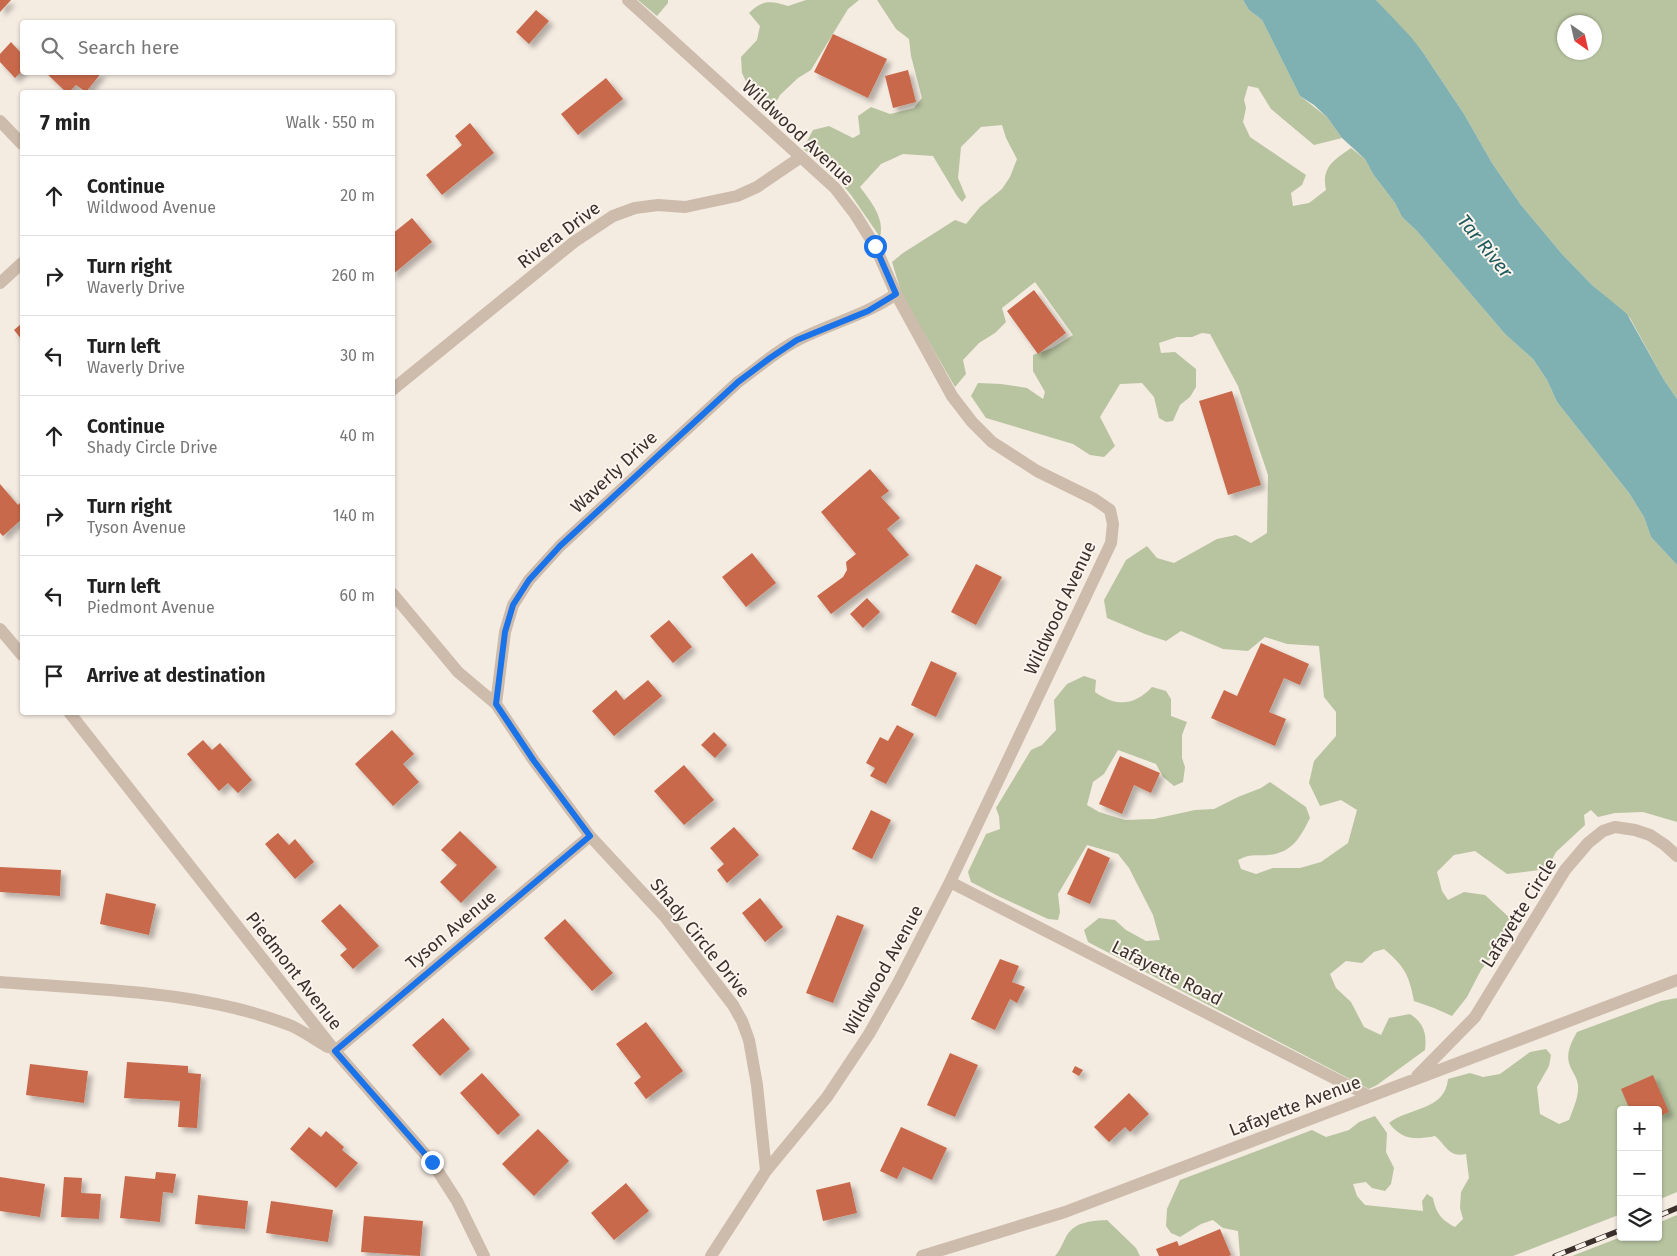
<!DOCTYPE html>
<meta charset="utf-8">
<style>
:root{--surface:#fff;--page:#f2f2f2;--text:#222;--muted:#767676;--line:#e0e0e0}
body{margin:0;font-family:"Fira Sans",sans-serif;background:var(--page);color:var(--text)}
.controls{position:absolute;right:15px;bottom:15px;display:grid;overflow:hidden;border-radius:5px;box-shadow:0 1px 4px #0004}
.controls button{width:45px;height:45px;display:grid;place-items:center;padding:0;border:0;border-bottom:1px solid var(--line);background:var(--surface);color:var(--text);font:25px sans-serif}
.compass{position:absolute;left:1557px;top:15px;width:45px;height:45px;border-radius:50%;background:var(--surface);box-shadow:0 1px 4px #0004;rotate:146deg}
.stop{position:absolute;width:15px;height:15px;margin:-11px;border:4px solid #1a73e8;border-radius:50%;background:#fff}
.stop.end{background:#1a73e8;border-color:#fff;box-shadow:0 1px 5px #0008}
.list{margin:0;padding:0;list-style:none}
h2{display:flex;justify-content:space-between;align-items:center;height:65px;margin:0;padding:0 20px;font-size:21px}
h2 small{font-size:16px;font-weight:400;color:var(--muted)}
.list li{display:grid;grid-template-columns:32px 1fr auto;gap:15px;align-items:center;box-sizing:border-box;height:80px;padding:0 20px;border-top:1px solid var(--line)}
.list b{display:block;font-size:19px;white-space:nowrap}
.list p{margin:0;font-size:16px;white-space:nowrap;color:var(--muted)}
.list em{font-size:16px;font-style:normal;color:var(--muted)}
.icon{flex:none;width:28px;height:28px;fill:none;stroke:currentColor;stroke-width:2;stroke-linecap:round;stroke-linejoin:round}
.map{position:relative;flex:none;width:1677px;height:1256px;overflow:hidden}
.search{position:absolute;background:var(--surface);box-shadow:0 1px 4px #0004;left:20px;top:20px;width:375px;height:55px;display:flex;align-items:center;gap:12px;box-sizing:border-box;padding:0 18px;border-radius:5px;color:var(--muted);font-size:19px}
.panel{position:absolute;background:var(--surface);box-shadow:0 1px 4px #0004;left:20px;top:90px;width:375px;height:625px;border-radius:5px}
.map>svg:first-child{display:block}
.green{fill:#b8c4a0;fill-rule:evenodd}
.water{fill:#7fb0b2}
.building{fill:#c8694b;filter:url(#shadow)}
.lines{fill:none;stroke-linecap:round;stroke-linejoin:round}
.minor{stroke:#cdbbac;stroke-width:12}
.rail-casing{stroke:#3b302b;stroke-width:5.5}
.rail{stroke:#fbf5ee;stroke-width:4;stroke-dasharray:11;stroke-linecap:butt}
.route{stroke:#1a73e8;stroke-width:6}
.labels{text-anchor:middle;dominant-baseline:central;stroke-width:4;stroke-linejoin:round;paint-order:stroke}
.street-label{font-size:18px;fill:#3b302b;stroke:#fbf5ee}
.water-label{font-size:19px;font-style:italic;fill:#1f5a5e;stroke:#fbf5ee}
</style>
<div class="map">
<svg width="1677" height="1256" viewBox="0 0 1677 1256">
<defs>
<filter id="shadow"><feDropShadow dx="4.5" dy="4.5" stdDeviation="2.5" flood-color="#0004"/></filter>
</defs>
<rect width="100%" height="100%" fill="#f4ebe1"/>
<path class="green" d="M638,0H668V3L657,16Z
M806,0H859L848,9L811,70L798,78L780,95L771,111L759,103L749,88L742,73L741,57L757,40L760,26L749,13C762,0 770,0 788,6Z
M877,0H1243L1249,10L1262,20L1300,96L1327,117L1342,138L1314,145L1271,109L1258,88L1248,86L1244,100L1246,108L1243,122L1250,137L1306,175L1302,185L1291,193L1293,206L1309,203L1326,190C1321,167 1334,160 1351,148L1365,159L1373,174L1395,203L1402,217L1417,231L1505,334L1533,359L1547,380L1557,402L1629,493L1644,517L1651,537L1677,565V822L1643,812L1615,813L1598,817L1591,810L1584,815L1585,825L1556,852L1547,869L1507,874L1475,851L1454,855L1437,872L1442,891L1448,900L1464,892L1485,895L1513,921L1508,936L1481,970L1467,997L1452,1016L1434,1008L1414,1001C1409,975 1405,967 1384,949L1374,952L1362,963L1346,961L1330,974L1336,988L1351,1002L1364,1027L1381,1035L1389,1018L1410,1014C1424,1023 1427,1034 1425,1050L1377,1085L1369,1089L1088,942L1084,930L1099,918L1115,920L1126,930L1146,941L1160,940L1153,915L1129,868L1118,854L1087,845L1058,894L1060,912L1058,920L1048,919L998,896L971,882L968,872L986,834L1000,829L999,816L996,808L1031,750L1042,745L1056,730L1054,700L1067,684L1084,676L1096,680L1095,692C1116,707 1134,706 1152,687L1166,691L1171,699V716L1187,722L1182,735V758L1185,767L1183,782L1174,786L1163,777L1156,764L1118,750L1104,774L1093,782L1087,805L1099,812L1125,820L1154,819L1195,810L1214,809L1238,797L1261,788L1270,782L1306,807L1310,818C1300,838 1292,853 1268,855C1255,856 1251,853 1238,860L1241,869L1256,874L1273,868H1300L1321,862L1348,843L1357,810L1341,800L1320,806L1309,783L1314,761L1336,736V712L1324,697L1319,646L1287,644L1265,637L1248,651L1223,649L1181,631L1166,641L1145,634L1107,618L1104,600L1126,560L1147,546L1157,558L1174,563L1217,539L1236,535L1251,543L1267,533L1268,475L1238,386L1210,334L1202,333L1192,337H1177L1159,343L1161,353L1175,352L1196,369V387L1190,397L1180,405L1173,421L1166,422L1159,418L1154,397L1142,383L1120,384L1100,417L1115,446L1104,457L1090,455L1073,444L986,418L971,396L978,383L1001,384L1027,388L1043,399L1045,392L1033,371V355L1052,348L1073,335L1035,282L1002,308L1006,322L995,333L979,343L963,360L966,374L955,387L902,295L892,262L903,253L955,220L966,224L980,207L1002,189L1010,177L1017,159L1006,138L1002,125L981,127L961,147L958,178L966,197L962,202L957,196L933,156L903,154L881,164L860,187C871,202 885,218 880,237L851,195L829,168L803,149L813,130L829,126L853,138L860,134L858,116L871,107L890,114L914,108L922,98L911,56L909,39L896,29Z
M1376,0H1677V399L1664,380L1630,318L1592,285L1562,254L1521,205L1492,163L1464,114L1422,51ZM1564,22H1594V52H1564Z
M1677,998V1192L1658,1200V1110H1621V1214L1513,1256H1240L1238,1231L1223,1228L1213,1220L1201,1224L1180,1237L1171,1233L1166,1226L1167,1209L1180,1180L1312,1130L1326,1137L1349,1130L1359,1122L1375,1116L1387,1133L1386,1152L1394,1168L1391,1184L1385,1191L1372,1188L1366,1182L1353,1184L1357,1196L1365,1205L1423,1211L1422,1201L1427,1194L1433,1198C1436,1214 1442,1220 1455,1227L1463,1219L1460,1208L1461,1192L1469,1178L1466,1154C1449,1158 1446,1145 1435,1136C1415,1140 1402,1140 1389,1123C1409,1107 1445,1111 1448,1079L1470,1073L1483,1077L1500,1074L1530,1052L1546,1049L1551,1055L1549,1066L1537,1087L1540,1114L1559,1124L1569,1120C1573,1109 1579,1097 1578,1085C1577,1076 1571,1071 1569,1063C1566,1052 1572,1041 1577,1032L1661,1001Z
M1677,1215V1256H1572L1621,1237H1658V1223Z
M1107,1220L1136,1248L1140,1256H1055C1061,1249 1063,1242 1067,1235C1076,1221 1093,1221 1107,1220Z"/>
<path class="water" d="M1243,0H1376L1410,36L1422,51L1464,114L1492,163L1521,205L1562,254L1592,285L1627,314L1664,380L1677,399V565L1651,537L1644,517L1629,493L1557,402L1547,380L1533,359L1505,334L1417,231L1402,217L1395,203L1373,174L1365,159L1342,138L1327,117L1314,105L1300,96L1262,20L1249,10Z"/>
<path class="building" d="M0,0H11L0,12Z
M536,10L549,21L529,44L516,32Z
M833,34L887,59L868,98L814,72Z
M11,42L22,54V71L15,78L0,62V54Z
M908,70L916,102L893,108L885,76Z
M45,72H102L86,92L76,85L69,92H66Z
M606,78L623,99L578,135L561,114Z
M470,123L494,153L442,195L426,175L462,145L455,136Z
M412,218L432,242L392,275V234Z
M1034,290L1066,333L1038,354L1007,311Z
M22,323V340L14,330Z
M1232,391L1261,485L1228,495L1199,401Z
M870,469L889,491L881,497L900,518L887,529L909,555L831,614L817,596L843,577L847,570L846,562L856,554L821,512Z
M0,484L18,505L22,501V519L3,536L0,533Z
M752,553L776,583L746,607L722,577Z
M976,564L1002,577L976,625L951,612Z
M867,598L880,612L863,628L850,614Z
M669,620L692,647L673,663L650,636Z
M1261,643L1309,664L1300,685L1284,678L1269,712L1286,719L1275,746L1211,718L1224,690L1237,696Z
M931,661L957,673L936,717L911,705Z
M648,680L662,696L614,736L592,711L616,690L624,700Z
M897,725L914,734L886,784L870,776L875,768L866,763L880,737L888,741Z
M392,730L414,754L403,764L419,782L393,806L355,764Z
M714,732L727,745L715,758L701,745Z
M203,740L212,750L220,743L252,780L238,793L228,783L219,791L187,754Z
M1120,756L1160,773L1151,793L1134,785L1122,814L1099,804Z
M684,765L714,800L684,825L654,791Z
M871,810L891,820L872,859L852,849Z
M734,827L759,855L727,883L717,870L724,864L710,848Z
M460,831L497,867L461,903L440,882L457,865L441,850Z
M278,833L289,845L295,839L314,862L295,879L265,844Z
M1088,848L1110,858L1090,904L1067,894Z
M0,867L61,870L60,896L0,892Z
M106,893L156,904L149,935L100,924Z
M760,898L783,927L765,942L742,913Z
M340,904L379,946L353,969L340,955L347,949L321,921Z
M837,915L864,925L833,1003L806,993Z
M565,919L613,973L592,991L544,938Z
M1000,959L1019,966L1012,982L1025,987L1017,1003L1010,999L995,1030L971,1019Z
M443,1018L470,1049L440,1076L412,1045Z
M646,1022L683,1071L646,1099L634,1083L641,1077L616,1044Z
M950,1053L978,1065L955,1117L927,1105Z
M127,1062L188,1066V1073L201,1074L197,1128L178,1127L180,1101L124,1098Z
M30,1064L88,1071L84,1103L26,1095Z
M1075,1066L1083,1070L1079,1076L1072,1072Z
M482,1073L520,1115L498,1135L460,1093Z
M1653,1075L1669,1112L1658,1117V1110H1630L1621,1089Z
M1129,1093L1149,1114L1130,1132L1125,1127L1109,1142L1094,1127Z
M309,1127L321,1137L326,1131L344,1147L342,1150L358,1163L336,1188L290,1149Z
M901,1127L947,1148L932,1180L903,1167L897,1179L880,1171Z
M538,1129L569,1161L534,1196L502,1164Z
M156,1172L176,1174L173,1193L163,1192L160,1222L120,1218L125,1176L155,1179Z
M0,1177L45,1184L40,1217L0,1211Z
M64,1177L82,1178L81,1193L101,1194L99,1219L61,1217Z
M850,1182L857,1213L823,1221L816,1190Z
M626,1183L649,1211L614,1240L591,1213Z
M198,1195L248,1201L245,1229L195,1224Z
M271,1201L333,1210L328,1242L266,1233Z
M364,1216L423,1221L420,1256L361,1252Z
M1220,1229L1231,1255L1229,1256H1159L1156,1249L1177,1241L1179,1246Z"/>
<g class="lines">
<path class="minor" d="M628,0L835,188L855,214L875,246L896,294L952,396L972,422L992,442L1037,471L1094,499L1110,510L1113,524L1111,543L950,882L898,983L869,1034L827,1097L766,1171L711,1256
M0,121L22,144
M0,283L22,263
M392,390L574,242L613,216L635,208L658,205L685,207L737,196L757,187L801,157
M392,593L458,672L496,704L534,761L590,836L666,918L733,1005L742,1021L749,1040L757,1085L766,1171
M0,629L22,655
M496,704L505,632L513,605L529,580L560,546L738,382C758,368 777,350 798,340C831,323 866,315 896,294
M69,712L335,1051L432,1162L457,1201L484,1256
M950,882L1369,1096
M0,982C96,990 201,990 292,1026C304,1032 316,1040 328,1047
M335,1051L590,836
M1417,1076L1475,1017L1565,870L1588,843L1603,831L1615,827L1635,830L1650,835L1665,845L1677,856
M922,1256L1065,1212L1677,980"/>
<g class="rail-casing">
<path id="rail" d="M1658,1216L1677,1208
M1555,1256L1621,1230"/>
</g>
<use href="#rail" class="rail"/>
</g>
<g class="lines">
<path class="route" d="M432,1162L335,1051L590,836L534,761L496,704L505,632L513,605L529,580L560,546L738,382L770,358L797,340L868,311L896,294L875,246"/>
</g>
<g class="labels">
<g class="street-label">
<text transform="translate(798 133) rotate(43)">Wildwood Avenue</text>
<text transform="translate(559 235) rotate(-37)">Rivera Drive</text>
<text transform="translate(614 472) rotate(-43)">Waverly Drive</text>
<text transform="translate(1060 608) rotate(-65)">Wildwood Avenue</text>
<text transform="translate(1519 913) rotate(-58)">Lafayette Circle</text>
<text transform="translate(451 930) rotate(-40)">Tyson Avenue</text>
<text transform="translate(700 938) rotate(51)">Shady Circle Drive</text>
<text transform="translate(883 970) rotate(-61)">Wildwood Avenue</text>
<text transform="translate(294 971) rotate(52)">Piedmont Avenue</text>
<text transform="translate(1167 973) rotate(27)">Lafayette Road</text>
<text transform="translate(1295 1106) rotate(-21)">Lafayette Avenue</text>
</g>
<g class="water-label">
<text transform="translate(1485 246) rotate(51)">Tar River</text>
</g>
</g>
</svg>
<div class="controls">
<button>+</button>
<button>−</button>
<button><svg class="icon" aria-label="layers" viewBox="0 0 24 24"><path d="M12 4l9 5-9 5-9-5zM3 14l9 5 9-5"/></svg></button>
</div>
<svg class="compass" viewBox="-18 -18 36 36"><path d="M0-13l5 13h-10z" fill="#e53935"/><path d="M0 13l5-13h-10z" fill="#767676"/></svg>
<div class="stop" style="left:875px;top:246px"></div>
<div class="stop end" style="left:432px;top:1162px"></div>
<div class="search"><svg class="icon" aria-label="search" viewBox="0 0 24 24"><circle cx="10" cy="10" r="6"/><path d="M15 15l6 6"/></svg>Search here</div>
<section class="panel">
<h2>7 min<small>Walk · 550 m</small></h2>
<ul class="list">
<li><svg class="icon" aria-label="ahead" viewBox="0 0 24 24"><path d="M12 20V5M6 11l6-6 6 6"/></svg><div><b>Continue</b><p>Wildwood Avenue</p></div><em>20 m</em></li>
<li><svg class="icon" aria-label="right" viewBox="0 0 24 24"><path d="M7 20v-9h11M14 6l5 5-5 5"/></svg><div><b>Turn right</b><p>Waverly Drive</p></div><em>260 m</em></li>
<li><svg class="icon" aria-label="left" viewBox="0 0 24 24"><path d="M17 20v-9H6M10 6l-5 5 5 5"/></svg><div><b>Turn left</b><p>Waverly Drive</p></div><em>30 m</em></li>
<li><svg class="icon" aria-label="ahead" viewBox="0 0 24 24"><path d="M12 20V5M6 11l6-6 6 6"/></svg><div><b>Continue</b><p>Shady Circle Drive</p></div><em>40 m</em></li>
<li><svg class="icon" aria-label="right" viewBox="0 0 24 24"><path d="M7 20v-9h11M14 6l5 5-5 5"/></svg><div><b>Turn right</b><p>Tyson Avenue</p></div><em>140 m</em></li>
<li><svg class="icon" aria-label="left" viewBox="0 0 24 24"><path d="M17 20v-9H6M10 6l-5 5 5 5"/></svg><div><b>Turn left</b><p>Piedmont Avenue</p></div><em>60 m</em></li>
<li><svg class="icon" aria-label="arrive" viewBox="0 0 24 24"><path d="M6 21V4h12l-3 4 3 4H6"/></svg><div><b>Arrive at destination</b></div></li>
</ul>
</section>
</div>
